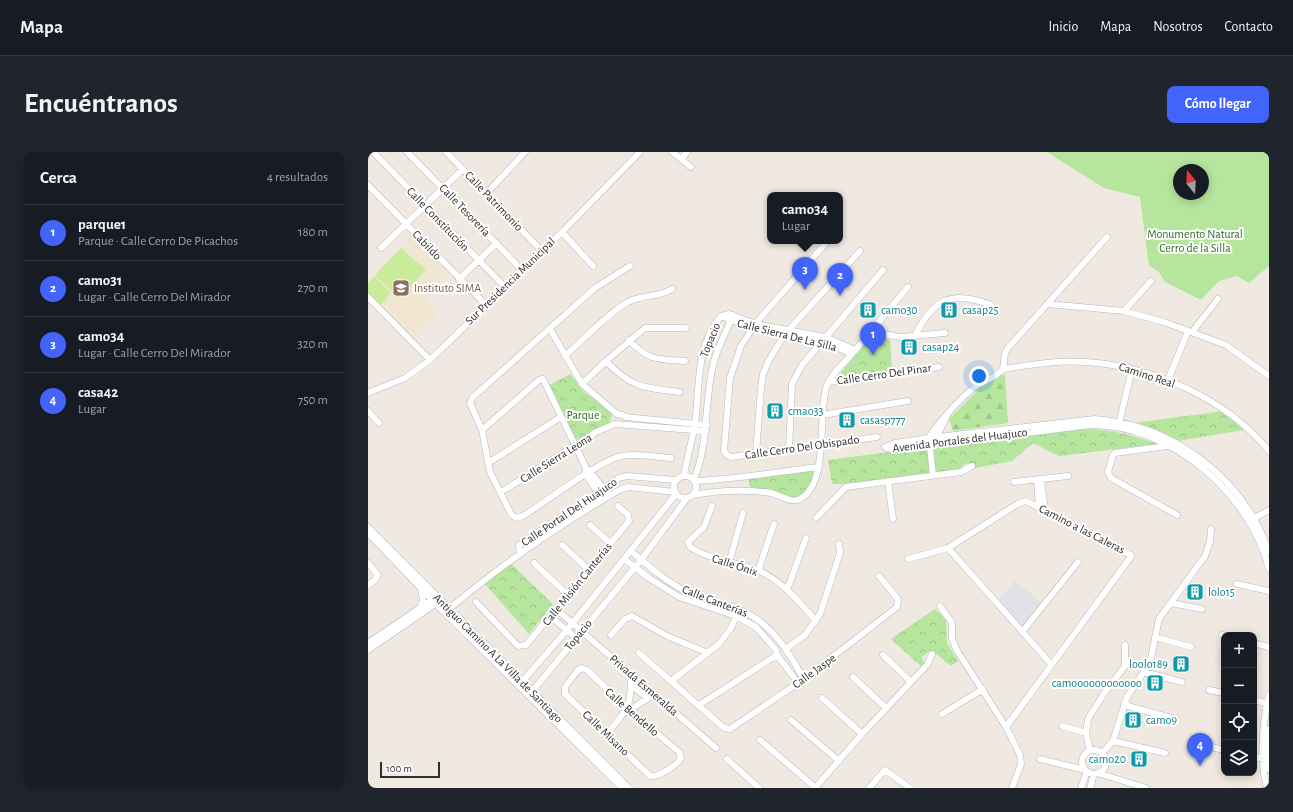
<!DOCTYPE html>
<html lang="es">
<meta charset="utf-8">
<style>
:root{--surface:#171b24;--page:#20242c;--text:#f1f3f6;--muted:#9ea1a6;--line:#363941;--accent:#4264fb}
body{margin:0;font-family:"Alegreya Sans",sans-serif;background:var(--page);color:var(--text)}
.controls{position:absolute;right:12px;bottom:12px;display:grid;overflow:hidden;border-radius:8px;box-shadow:0 2px 10px #0003}
.controls button{width:36px;height:36px;display:grid;place-items:center;padding:0;border:0;border-bottom:1px solid var(--line);background:var(--surface);color:var(--text);font:20px sans-serif}
.compass{position:absolute;left:805px;top:12px;width:36px;height:36px;border-radius:50%;background:var(--surface);box-shadow:0 2px 10px #0003;rotate:342deg}
.scale{position:absolute;left:12px;bottom:10px;width:60px;box-sizing:border-box;padding-left:4px;border:2px solid #2e2e2e;border-top:0;font-size:11px;line-height:14px;white-space:nowrap;color:#2e2e2e;-webkit-text-stroke:3px #fff;paint-order:stroke}
.you{position:absolute;left:611px;top:224px;width:14px;height:14px;margin:-10px;border:3px solid #fff;border-radius:50%;background:#1a73e8;box-shadow:0 0 0 6px #1a73e833}
.badge{display:grid;place-items:center;width:26px;height:26px;border-radius:50%;background:var(--accent);color:#fff;font-size:13px;font-weight:700}
.pin{position:absolute;translate:-50% -33px;filter:drop-shadow(0 1px 2px #0008)}
.pin::after{content:'';position:absolute;top:21px;width:14px;height:12px;background:inherit;clip-path:polygon(0 0,100% 0,50% 100%)}
.popup{position:absolute;left:399px;top:40px;width:76px;height:52px;box-sizing:border-box;display:grid;place-content:center;border-radius:8px;background:var(--surface);filter:drop-shadow(0 1px 3px #0005);font-size:13px;white-space:nowrap;color:var(--muted)}
.popup b{font-size:15px;color:var(--text)}
.popup::after{content:'';position:absolute;left:50%;top:100%;margin-left:-8px;border:8px solid transparent;border-top-color:var(--surface)}
.list{margin:0;padding:0;list-style:none}
h2{display:flex;justify-content:space-between;align-items:center;height:52px;margin:0;padding:0 16px;font-size:17px}
h2 small{font-size:13px;font-weight:400;color:var(--muted)}
.list li{display:grid;grid-template-columns:26px 1fr auto;gap:12px;align-items:center;box-sizing:border-box;height:56px;padding:0 16px;border-top:1px solid var(--line)}
.list b{display:block;font-size:15px;white-space:nowrap}
.list p{margin:0;font-size:13px;white-space:nowrap;color:var(--muted)}
.list em{font-size:13px;font-style:normal;color:var(--muted)}
.icon{flex:none;width:22px;height:22px;fill:none;stroke:currentColor;stroke-width:2;stroke-linecap:round;stroke-linejoin:round}
.map{position:relative;flex:none;width:901px;height:636px;overflow:hidden;border-radius:8px}
header{display:flex;align-items:center;gap:24px;box-sizing:border-box;height:56px;padding:0 20px;background:var(--surface);border-bottom:1px solid var(--line)}
header strong{font-size:19px}
nav{display:flex;gap:22px;margin-inline-start:auto;font-size:14px}
.intro{display:flex;align-items:center;justify-content:space-between;box-sizing:border-box;height:96px;padding:0 24px}
h1{margin:0;font-size:28px}
.button{padding:10px 18px;border-radius:8px;background:var(--accent);color:#fff;font-size:14px;font-weight:700}
main{display:flex;gap:24px;padding:0 24px}
aside{flex:1;background:var(--surface);border-radius:8px;box-shadow:0 2px 10px #0003}
.map>svg:first-child{display:block}
.industrial{fill:#e3e1e8}
.education{fill:#f0e6d1}
.medical{fill:#f5dfe0}
.grass{fill:#b6e59e;fill-rule:evenodd}
.forest{fill:url(#forest-firs)}
.park{fill:url(#park-crowns)}
.pitch{fill:#c9ec9a}
.lines{fill:none;stroke-linecap:round;stroke-linejoin:round}
.minor-casing{stroke:#b4b7c1;stroke-width:7}
.minor{stroke:#fff;stroke-width:6}
.labels{text-anchor:middle;dominant-baseline:central;stroke-width:4;stroke-linejoin:round;paint-order:stroke}
.street-label{font-size:12px;fill:#2e2e2e;stroke:#fff}
.park-label{font-size:12px;fill:#2c6e1b;stroke:#fff}
.education-label{font-size:12px;fill:#785e54;stroke:#fff;text-anchor:start}
.culture-label{font-size:12px;fill:#0d838f;stroke:#fff;text-anchor:start}
</style>
<header>
<strong>Mapa</strong>
<nav><a>Inicio</a><a>Mapa</a><a>Nosotros</a><a>Contacto</a></nav>
</header>
<div class="intro"><h1>Encuéntranos</h1><a class="button">Cómo llegar</a></div>
<main>
<aside>
<h2>Cerca<small>4 resultados</small></h2>
<ul class="list">
<li><span class="badge">1</span><div><b>parque1</b><p>Parque · Calle Cerro De Picachos</p></div><em>180 m</em></li>
<li><span class="badge">2</span><div><b>camo31</b><p>Lugar · Calle Cerro Del Mirador</p></div><em>270 m</em></li>
<li><span class="badge">3</span><div><b>camo34</b><p>Lugar · Calle Cerro Del Mirador</p></div><em>320 m</em></li>
<li><span class="badge">4</span><div><b>casa42</b><p>Lugar</p></div><em>750 m</em></li>
</ul>
</aside>
<div class="map">
<svg width="901" height="636" viewBox="0 0 901 636">
<defs>
<pattern id="forest-firs" width="22" height="20" patternUnits="userSpaceOnUse"><rect width="22" height="20" fill="#b6e59e"/><path d="M5 1l3.5 6h-7zM16 11l3.5 6h-7z" fill="#9dc588"/></pattern>
<pattern id="park-crowns" width="20" height="18" patternUnits="userSpaceOnUse"><rect width="20" height="18" fill="#b6e59e"/><path d="M2 6a3 3 0 1 1 6 0M12 15a3 3 0 1 1 6 0" fill="none" stroke="#9dc588"/></pattern>
</defs>
<rect width="100%" height="100%" fill="#efe9e1"/>
<path class="industrial" d="M647,429L674,451L655,475L631,447Z"/>
<path class="education" d="M45,84L80,121L56,147L71,161L44,187L0,141V131Z"/>
<path class="medical" d="M855,487H856V512L847,511Z"/>
<path class="grass" d="M679,0H901V114L881,131L869,124L851,129L833,148L797,130L791,120L781,114L772,45L736,36ZM811,18H835V42H811Z"/>
<path class="forest" d="M632,223H637L640,271L585,279L581,267L612,236Z"/>
<path class="park" d="M503,183L522,188L524,219L476,225L473,221Z
M202,222L216,240L239,256L244,263L240,273L206,288L180,234Z
M855,259L876,278L809,289L784,276L766,271Z
M716,277C742,277 764,283 789,292L691,304L665,291L644,309L607,316L600,311L595,313L592,318L568,320L564,296Z
M559,295L562,319L559,323L476,332H464L460,308Z
M447,318C444,329 439,343 426,346L384,336L381,333V327Z
M143,412L185,452L161,482L116,431Z
M567,457L578,468L579,491L590,509L583,514L566,500L561,499L554,505L555,510L557,511L555,516L523,487Z"/>
<path class="pitch" d="M33,96L58,118L31,146L7,123Z
M6,124L23,141L12,154L0,141V131Z"/>
<g class="lines">
<g class="minor-casing">
<path id="minor" d="M5,0L136,134
M39,0L153,117
M78,0L174,99
M304,0L323,15
M313,7L319,0
M0,33L118,153
M119,41L157,0
M194,80L225,114
M457,92L387,172L373,194L362,226L356,299L359,303L363,305L509,285
M13,96L95,17
M262,114L227,136L105,245L102,251L114,278L122,320L143,362L148,366L155,364C176,351 234,307 254,304C270,301 288,305 303,306
M91,127L129,91
M0,145L62,208
M679,152L756,159L796,170L858,193L901,224
M756,159L783,129
M353,164L383,176L454,189L484,202
M182,177L214,232L249,262L255,263L257,265L339,273
M502,180L533,185L577,181
M824,180L850,147
M547,184C565,146 584,138 623,153
M261,188C280,209 290,207 317,209
M197,204C214,189 241,160 260,150C274,142 291,146 304,137
M238,209C263,236 277,236 312,240
M635,217C662,213 689,208 717,210C784,214 858,246 901,299
M800,228L820,179
M461,230L571,215
M214,232L238,209L277,176H318
M0,241L37,226L62,208L194,80L272,0
M0,259L11,271
M454,263L540,249
M751,272L764,217
M114,278L171,228L175,227L207,293L218,316V323L235,348
M569,289L570,282L578,266
M799,294L747,301L745,303L740,320L743,326L809,363
M517,295L525,298L722,273C802,272 882,341 901,417
M517,295L527,291L561,286L727,267C805,273 875,325 901,400
M421,298L424,232L434,213L515,118
M388,301L393,236L395,222L401,208L417,182L492,99
M120,311L193,265
M221,318L241,344
M316,323C319,306 324,289 327,272C332,237 327,193 353,164L361,162L387,172L457,185L487,198
M565,323L561,286L565,279C576,265 590,249 604,237C614,229 625,228 635,217L637,201L640,196L739,85
M306 335a11 11 0 1 1 22 0a11 11 0 1 1-22 0Z
M326,328C341,289 336,257 344,218C347,198 358,182 365,163
M669,328L671,355
M673,328L677,358
M327,329C369,327 409,320 451,315
M520,329L525,367
M646,330L700,324
M133,340L228,280L247,272L338,279
M325,343C352,338 376,337 403,341C412,343 423,352 432,347C461,332 450,265 458,236C462,223 475,212 484,202C503,180 521,157 540,135
M344,354L336,375L320,390L322,395C342,408 367,410 389,418C414,428 431,450 448,469
M448,366L478,335L593,320L604,314
M883,368L901,358
M222,373L242,391
M0,375L261,636
M0,381L68,452L254,636
M194,393L220,417
M580,396L683,512
M263,399C282,415 299,431 322,441C345,451 370,453 390,468C411,483 423,505 436,527
M152,402L151,393L251,326L259,324L307,328
M256,407L281,426L311,445L368,464L388,475L408,498L409,503L430,531
M540,407L580,396L651,351L658,349L763,403L762,406L638,575
M0,411L10,423L7,428L0,433
M166,411L200,443
M361,411L375,361
M390,419L406,372
M869,432L901,439
M419,438L438,386
M108,450L150,494L158,493L261,369L260,363L250,354
M803,451L834,457
M572,454L584,471V486L588,497L638,575L652,603L653,612L644,636
M52,456L55,448L53,437
M81,457C134,412 193,372 253,337L260,335L307,340
M188,457L348,596
M183,465L208,486
M654,480L710,410
M243,483L257,467L264,464L299,484L340,501
M854,483L856,484
M787,485L823,495
M0,491L67,446
M886,491L901,495
M419,496L437,483L452,462L472,401L471,392
M0,498L70,450
M271,501L356,576L362,577L436,527L529,455L530,447L511,424
M515,503L543,530
M214,516L219,518L261,558L311,600L313,606C308,614 291,625 282,624L197,542V535L210,518Z
M776,520L814,530
M485,525L518,556
M303,529L351,492L363,476L370,460
M152,532L199,478L308,342
M264,534L279,546
M841,538L856,541
M162,542L273,408L319,346
M454,546L494,582
M886,548L901,552
M331,553L409,503
M756,553L807,567
M259,560L286,542
M574,562L615,537
M423,568L471,609
M694,574L718,581
M901,577L899,593L901,617
M239,582C259,558 265,553 262,522
M392,588L448,636
M745,589L797,601
M831,592L856,598
M722,598L718,581L720,567L735,543L757,514V493
M714 610a12 12 0 1 1 24 0a12 12 0 1 1-24 0Z
M734,601L745,589L759,545L782,511L791,467L837,404L842,390L843,377
M886,605L898,607
M359,607L391,636
M672,607L717,618
M730,621L778,636
M447,636L494,582L559,513L564,502
M501,636L517,618L542,636
M713,636L719,619
M722,636L726,622
M899,636C891,605 894,574 901,543"/>
</g>
<use href="#minor" class="minor"/>
</g>
<defs>
<g id="school-square" transform="scale(0.9)"><rect x="-9" y="-9" width="18" height="18" rx="4" fill="#8d6e63" stroke="#fff"/><path d="M0-5L7-2L0 1L-7-2ZM-4 1L0 2.5L4 1V4Q0 6-4 4Z" fill="#fff"/></g>
<g id="building-square" transform="scale(0.9)"><rect x="-9" y="-9" width="18" height="18" rx="4" fill="#0f9aa8" stroke="#fff"/><path d="M-4-6H4V6H1V3H-1V6H-4ZM-2.5-4.3h1.7v1.8h-1.7ZM.8-4.3h1.7v1.8H.8ZM-2.5-1h1.7V.8h-1.7ZM.8-1h1.7V.8H.8Z" fill="#fff"/></g>
</defs>
<g fill-rule="evenodd">
<use href="#school-square" x="33" y="136"/>
<use href="#building-square" x="500" y="158"/>
<use href="#building-square" x="581" y="158"/>
<use href="#building-square" x="541" y="195"/>
<use href="#building-square" x="407" y="259"/>
<use href="#building-square" x="479" y="268"/>
<use href="#building-square" x="827" y="440"/>
<use href="#building-square" x="813" y="512"/>
<use href="#building-square" x="787" y="531"/>
<use href="#building-square" x="765" y="568"/>
<use href="#building-square" x="771" y="607"/>
</g>
<g class="labels">
<g class="street-label">
<text transform="translate(126 49) rotate(46)">Calle Patrimonio</text>
<text transform="translate(97 58) rotate(46)">Calle Tesorería</text>
<text transform="translate(70 67) rotate(46)">Calle Constitución</text>
<text transform="translate(59 93) rotate(46)">Cabildo</text>
<text transform="translate(142 129) rotate(-44)">Sur Presidencia Municipal</text>
<text transform="translate(419 183) rotate(14)">Calle Sierra De La Silla</text>
<text transform="translate(342 188) rotate(-68)">Topacio</text>
<text transform="translate(516 222) rotate(-8)">Calle Cerro Del Pinar</text>
<text transform="translate(779 223) rotate(18)">Camino Real</text>
<text transform="translate(592 288) rotate(-7)">Avenida Portales del Huajuco</text>
<text transform="translate(434 295) rotate(-8)">Calle Cerro Del Obispado</text>
<text transform="translate(188 306) rotate(-32)">Calle Sierra Leona</text>
<text transform="translate(201 360) rotate(-34)">Calle Portal Del Huajuco</text>
<text transform="translate(714 377) rotate(27)">Camino a las Caleras</text>
<text transform="translate(367 413) rotate(18)">Calle Ónix</text>
<text transform="translate(209 432) rotate(-51)">Calle Misión Canterías</text>
<text transform="translate(347 449) rotate(21)">Calle Canterías</text>
<text transform="translate(210 483) rotate(-51)">Topacio</text>
<text transform="translate(130 506) rotate(45)">Antiguo Camino A La Villa de Santiago</text>
<text transform="translate(446 519) rotate(-36)">Calle Jaspe</text>
<text transform="translate(276 533) rotate(41)">Privada Esmeralda</text>
<text transform="translate(264 560) rotate(41)">Calle Bendello</text>
<text transform="translate(238 581) rotate(44)">Calle Misano</text>
</g>
<g class="park-label">
<text x="827" y="82">Monumento Natural<tspan x="827" dy="14">Cerro de la Silla</tspan></text>
<text x="215" y="263">Parque</text>
</g>
<g class="education-label">
<text x="46" y="136">Instituto SIMA</text>
</g>
<g class="culture-label">
<text x="513" y="158">camo30</text>
<text x="594" y="158">casap25</text>
<text x="554" y="195">casap24</text>
<text x="420" y="259">cmao33</text>
<text x="492" y="268">casasp777</text>
<text x="840" y="440">lolo15</text>
<text x="800" y="512" text-anchor="end">loolo189</text>
<text x="774" y="531" text-anchor="end">camoooooooooooo</text>
<text x="778" y="568">camo9</text>
<text x="758" y="607" text-anchor="end">camo20</text>
</g>
</g>
</svg>
<div class="controls">
<button>+</button>
<button>−</button>
<button><svg class="icon" aria-label="locate" viewBox="0 0 24 24"><circle cx="12" cy="12" r="6"/><path d="M12 2v4M12 18v4M2 12h4M18 12h4"/></svg></button>
<button><svg class="icon" aria-label="layers" viewBox="0 0 24 24"><path d="M12 4l9 5-9 5-9-5zM3 14l9 5 9-5"/></svg></button>
</div>
<svg class="compass" viewBox="-18 -18 36 36"><path d="M0-13l5 13h-10z" fill="#e53935"/><path d="M0 13l5-13h-10z" fill="#9ea1a6"/></svg>
<div class="scale">100 m</div>
<div class="you"></div>
<div class="pin badge" style="left:505px;top:203px">1</div>
<div class="pin badge" style="left:472px;top:144px">2</div>
<div class="pin badge" style="left:437px;top:138px">3</div>
<div class="popup"><b>camo34</b>Lugar</div>
<div class="pin badge" style="left:832px;top:614px">4</div>
</div>
</main>
